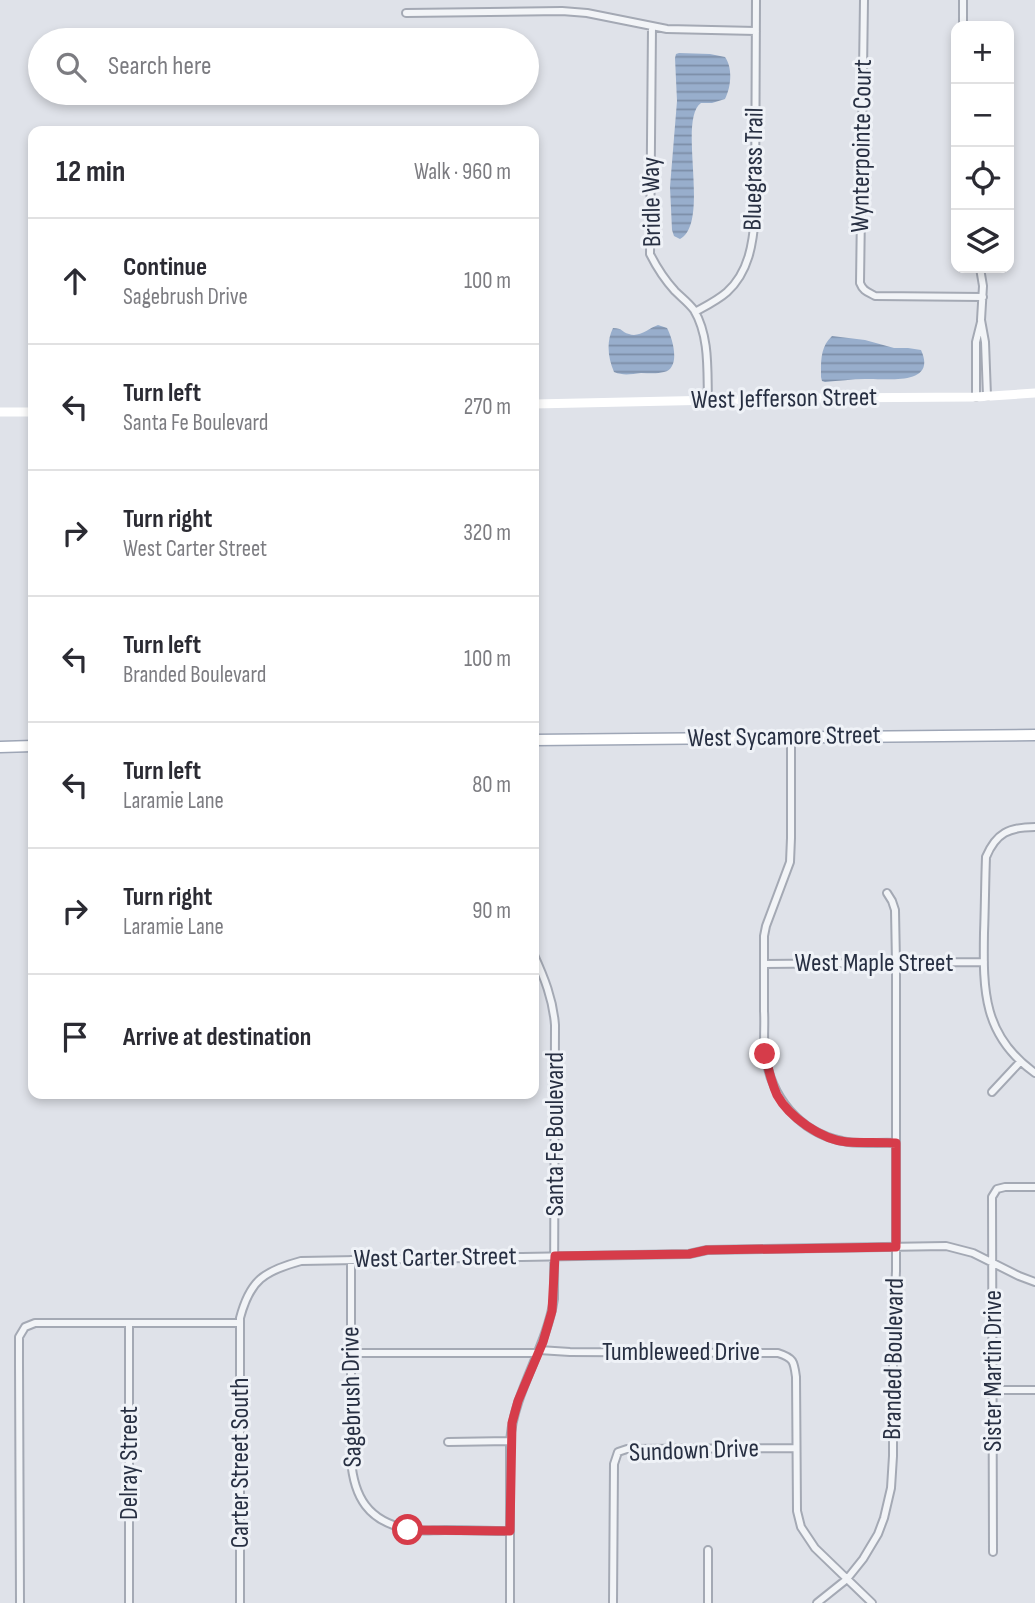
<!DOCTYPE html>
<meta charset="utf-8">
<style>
:root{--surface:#fff;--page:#f7f7f7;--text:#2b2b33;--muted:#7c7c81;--line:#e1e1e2}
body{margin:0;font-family:"Sofia Sans Condensed",sans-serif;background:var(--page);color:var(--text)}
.controls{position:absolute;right:21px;top:21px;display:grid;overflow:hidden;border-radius:14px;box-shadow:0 4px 10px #0003}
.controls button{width:63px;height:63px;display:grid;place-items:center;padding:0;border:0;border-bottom:2px solid var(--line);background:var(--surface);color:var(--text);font:35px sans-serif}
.stop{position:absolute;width:21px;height:21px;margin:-16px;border:5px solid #d63c4a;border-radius:50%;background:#fff}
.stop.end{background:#d63c4a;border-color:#fff;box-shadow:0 2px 7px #0008}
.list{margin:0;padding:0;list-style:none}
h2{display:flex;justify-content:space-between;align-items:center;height:91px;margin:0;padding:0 28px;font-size:30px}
h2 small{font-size:23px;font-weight:400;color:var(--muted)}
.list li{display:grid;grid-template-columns:46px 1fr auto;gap:21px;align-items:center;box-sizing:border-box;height:126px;padding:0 28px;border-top:2px solid var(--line)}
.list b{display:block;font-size:26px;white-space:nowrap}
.list p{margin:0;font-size:23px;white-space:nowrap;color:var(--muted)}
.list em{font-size:23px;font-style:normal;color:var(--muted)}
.icon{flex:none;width:38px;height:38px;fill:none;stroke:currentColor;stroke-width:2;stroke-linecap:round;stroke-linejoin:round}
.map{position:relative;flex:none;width:1035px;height:1603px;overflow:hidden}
.search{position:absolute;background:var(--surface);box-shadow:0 4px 10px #0003;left:28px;top:28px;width:511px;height:77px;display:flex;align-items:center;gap:18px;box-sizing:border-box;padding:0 24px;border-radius:38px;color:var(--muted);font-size:26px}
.panel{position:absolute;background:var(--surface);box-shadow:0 4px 10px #0003;left:28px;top:126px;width:511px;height:973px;border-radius:14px}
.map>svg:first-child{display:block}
.water{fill:url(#water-rules)}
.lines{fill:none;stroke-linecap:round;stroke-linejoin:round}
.street-casing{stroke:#a4a9b4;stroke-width:10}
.primary-casing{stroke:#9ea6b6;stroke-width:13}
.street{stroke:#f2f4f7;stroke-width:6}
.secondary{stroke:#fff;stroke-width:9}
.primary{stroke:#fff;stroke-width:10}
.route{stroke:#d63c4a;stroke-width:9}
.labels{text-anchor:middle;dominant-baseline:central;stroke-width:6;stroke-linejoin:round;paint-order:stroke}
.street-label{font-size:26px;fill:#272f42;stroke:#eff2f7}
</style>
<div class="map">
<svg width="1035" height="1603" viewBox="0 0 1035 1603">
<defs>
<pattern id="water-rules" width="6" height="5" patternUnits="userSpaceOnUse" patternTransform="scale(1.75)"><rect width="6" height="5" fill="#98aecc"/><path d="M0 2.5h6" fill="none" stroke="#7c8ea7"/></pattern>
</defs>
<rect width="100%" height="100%" fill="#dfe2e9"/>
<path class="water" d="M679,53L710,54L725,57C733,68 731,87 725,99L712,103H701C677,120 711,222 680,239L674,236L672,230L670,187L677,101L675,58L676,54Z
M658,325L667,328C673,339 681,368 664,372C657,374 649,373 641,373C631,374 624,376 614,372C608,358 606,342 613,328C623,328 621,332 629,334C639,338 649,328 658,325Z
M832,336L865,340L894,348H908L921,350C938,387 884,378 865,379C852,379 839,381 825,382L822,381L821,377C821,362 820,347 832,336Z"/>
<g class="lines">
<g class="street-casing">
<path id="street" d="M864,0L860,283C863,291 868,292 875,296L983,297
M406,13L562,11L587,13L667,29L756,31
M963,26V0
M652,27L650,254C657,268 664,279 675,291C681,297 689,303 694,310C710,337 707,371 708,401
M980,268L983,286L981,320L985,342L987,396
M695,312C706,306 718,300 727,292C749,272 753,243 755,216L756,0
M976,397V342L981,322
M791,737V838L790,862L766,926L764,936C764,961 764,986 764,1011C765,1025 763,1040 765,1054C771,1097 799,1132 842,1141C859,1145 878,1142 896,1143
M1035,827C1009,827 996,833 986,857C985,883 985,908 984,933C983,991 983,1036 1035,1073
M764,964L984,962
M992,1092L1020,1062
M351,1260V1460C354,1497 368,1521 407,1529C418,1532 432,1530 445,1530C466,1530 488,1531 510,1531
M129,1323V1603
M539,1350L570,1352L778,1353C794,1358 794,1362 796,1377L797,1511L801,1527L815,1548L872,1603
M351,1353H537
M993,1390H1035
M448,1442L510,1441
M708,1550V1603
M993,1552L992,1197L997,1189L1005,1187H1035
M20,1603L19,1364V1337L25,1327L35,1323H240
M240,1603V1318C250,1280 264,1271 301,1261L689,1254L707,1250L946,1246L973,1253L1019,1276L1035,1282
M510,1603V1441C514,1391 546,1349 554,1299L555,1025C553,999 544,977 534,955
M613,1603L614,1464L618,1452L627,1449L796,1448
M817,1603L847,1579L863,1559L878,1534L884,1518L891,1488L893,1456V1333L896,1271V963L895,910L892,901L887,893"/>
</g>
<g class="primary-casing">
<path id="primary" d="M534,740L1035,735
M0,747L33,746"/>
</g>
<use href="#street" class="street"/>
<path class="secondary" d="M534,404L817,398L976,397L1035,393
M0,412H33"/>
<use href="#primary" class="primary"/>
</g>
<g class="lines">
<path class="route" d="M408,1530L510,1531L512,1423L518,1401L543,1342L552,1311L555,1256L689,1254L707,1250L896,1247V1143C880,1142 863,1143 847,1142C822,1140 789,1117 777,1095C771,1082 768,1068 765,1054"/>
</g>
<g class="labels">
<g class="street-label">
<text transform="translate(862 146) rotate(-89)">Wynterpointe Court</text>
<text transform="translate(754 169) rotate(-89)">Bluegrass Trail</text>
<text transform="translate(652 202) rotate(-91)">Bridle Way</text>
<text transform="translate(784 399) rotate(-1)">West Jefferson Street</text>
<text transform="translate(784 737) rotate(-1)">West Sycamore Street</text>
<text x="874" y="963">West Maple Street</text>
<text transform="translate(555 1134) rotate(-90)">Santa Fe Boulevard</text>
<text transform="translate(435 1258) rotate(-1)">West Carter Street</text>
<text x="681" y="1352">Tumbleweed Drive</text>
<text transform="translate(894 1359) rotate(-89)">Branded Boulevard</text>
<text transform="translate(993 1371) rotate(-90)">Sister Martin Drive</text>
<text transform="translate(352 1397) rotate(-91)">Sagebrush Drive</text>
<text transform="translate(694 1451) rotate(-2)">Sundown Drive</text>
<text transform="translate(129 1463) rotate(-90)">Delray Street</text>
<text transform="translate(240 1463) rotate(-90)">Carter Street South</text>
</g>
</g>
</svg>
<div class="controls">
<button>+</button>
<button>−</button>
<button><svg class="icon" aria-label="locate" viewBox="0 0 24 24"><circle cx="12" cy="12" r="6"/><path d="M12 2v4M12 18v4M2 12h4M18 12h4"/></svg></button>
<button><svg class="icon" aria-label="layers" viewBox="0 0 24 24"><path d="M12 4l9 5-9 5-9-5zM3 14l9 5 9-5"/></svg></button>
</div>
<div class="stop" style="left:408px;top:1530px"></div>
<div class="stop end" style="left:765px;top:1054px"></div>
<div class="search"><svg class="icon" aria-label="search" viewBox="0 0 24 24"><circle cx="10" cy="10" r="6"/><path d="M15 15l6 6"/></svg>Search here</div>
<section class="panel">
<h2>12 min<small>Walk · 960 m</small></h2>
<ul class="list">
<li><svg class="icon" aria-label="ahead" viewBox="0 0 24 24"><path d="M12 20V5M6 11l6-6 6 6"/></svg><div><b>Continue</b><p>Sagebrush Drive</p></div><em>100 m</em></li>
<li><svg class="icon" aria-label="left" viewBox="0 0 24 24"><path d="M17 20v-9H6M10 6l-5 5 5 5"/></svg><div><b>Turn left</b><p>Santa Fe Boulevard</p></div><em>270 m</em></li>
<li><svg class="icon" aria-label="right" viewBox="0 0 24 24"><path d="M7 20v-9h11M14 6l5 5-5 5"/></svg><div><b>Turn right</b><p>West Carter Street</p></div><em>320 m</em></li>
<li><svg class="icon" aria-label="left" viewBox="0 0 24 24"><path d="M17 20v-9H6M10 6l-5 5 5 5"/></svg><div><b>Turn left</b><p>Branded Boulevard</p></div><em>100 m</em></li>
<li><svg class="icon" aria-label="left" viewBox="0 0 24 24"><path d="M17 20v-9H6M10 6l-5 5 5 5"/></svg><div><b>Turn left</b><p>Laramie Lane</p></div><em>80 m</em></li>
<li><svg class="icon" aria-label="right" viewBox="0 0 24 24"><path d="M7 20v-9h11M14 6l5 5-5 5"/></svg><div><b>Turn right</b><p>Laramie Lane</p></div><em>90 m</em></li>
<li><svg class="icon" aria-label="arrive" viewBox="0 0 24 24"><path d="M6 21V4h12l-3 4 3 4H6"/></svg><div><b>Arrive at destination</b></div></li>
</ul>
</section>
</div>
